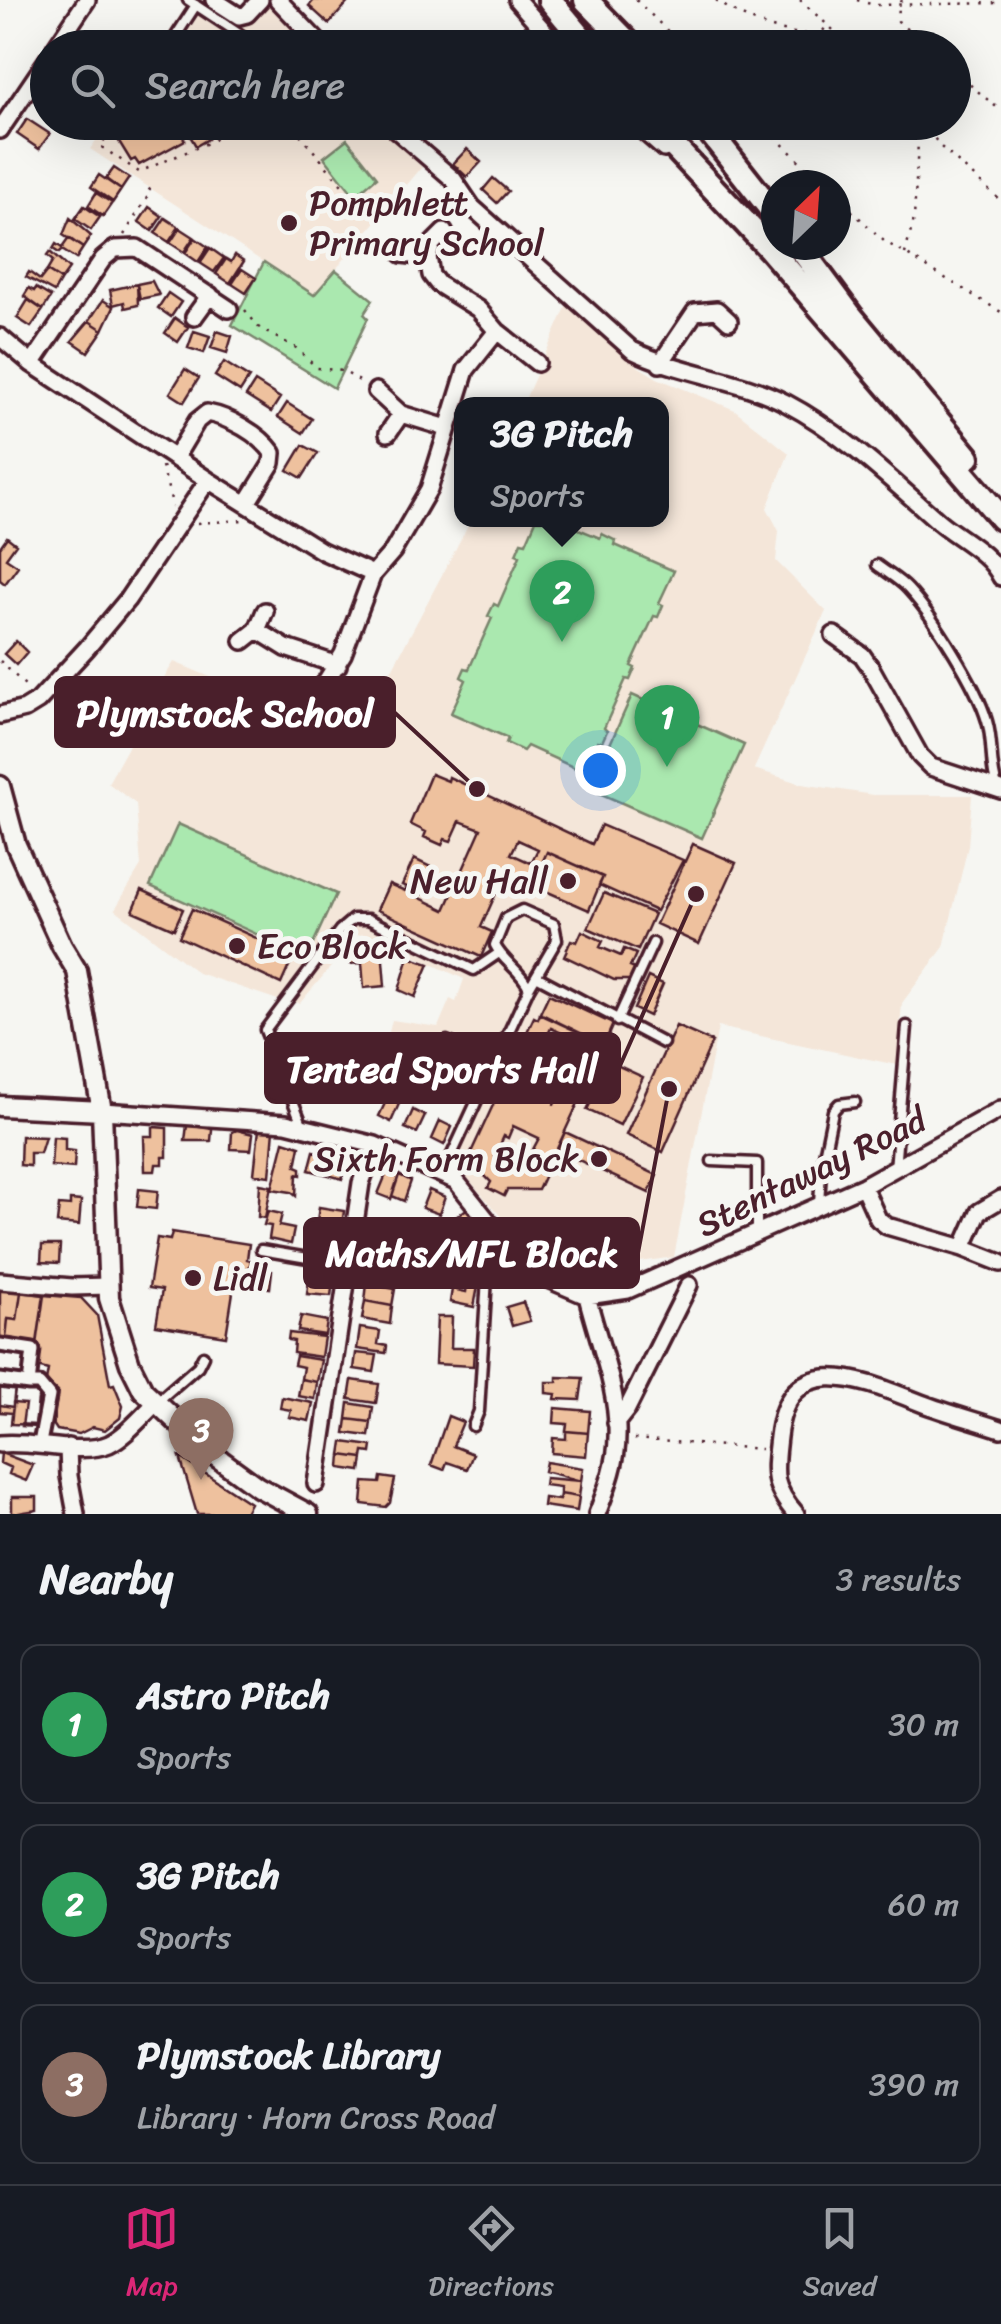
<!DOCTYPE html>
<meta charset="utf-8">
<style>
:root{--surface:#171b24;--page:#242831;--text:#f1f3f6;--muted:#9ea1a6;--line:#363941;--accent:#db2777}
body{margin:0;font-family:Sriracha,sans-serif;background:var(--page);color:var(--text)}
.compass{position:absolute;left:761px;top:170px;width:90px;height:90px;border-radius:50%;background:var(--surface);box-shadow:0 10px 40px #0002;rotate:25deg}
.you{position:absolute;left:600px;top:770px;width:35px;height:35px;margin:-25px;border:8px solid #fff;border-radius:50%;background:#1a73e8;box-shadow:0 0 0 15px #1a73e833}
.badge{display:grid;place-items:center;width:65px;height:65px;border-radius:50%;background:var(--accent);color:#fff;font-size:32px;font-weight:700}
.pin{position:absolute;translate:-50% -82px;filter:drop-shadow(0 2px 5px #0008)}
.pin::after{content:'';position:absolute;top:52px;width:35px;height:30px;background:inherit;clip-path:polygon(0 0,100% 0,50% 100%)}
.popup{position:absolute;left:454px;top:397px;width:215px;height:130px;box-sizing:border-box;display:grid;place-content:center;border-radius:20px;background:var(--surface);filter:drop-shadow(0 2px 8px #0005);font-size:32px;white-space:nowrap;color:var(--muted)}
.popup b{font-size:38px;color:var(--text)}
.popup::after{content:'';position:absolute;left:50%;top:100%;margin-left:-20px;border:20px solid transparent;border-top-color:var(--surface)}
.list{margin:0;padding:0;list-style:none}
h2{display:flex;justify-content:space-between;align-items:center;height:130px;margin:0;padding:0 40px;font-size:42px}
h2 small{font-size:32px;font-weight:400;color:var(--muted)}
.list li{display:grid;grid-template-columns:65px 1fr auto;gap:30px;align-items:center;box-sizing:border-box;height:160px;margin:0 20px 20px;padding:0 20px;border:2px solid var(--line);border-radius:20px}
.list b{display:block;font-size:38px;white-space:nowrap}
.list p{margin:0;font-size:32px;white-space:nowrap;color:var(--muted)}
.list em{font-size:32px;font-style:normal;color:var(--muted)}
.icon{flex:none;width:55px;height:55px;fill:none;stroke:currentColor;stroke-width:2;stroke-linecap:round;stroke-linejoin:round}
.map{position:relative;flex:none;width:1001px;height:1514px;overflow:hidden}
.search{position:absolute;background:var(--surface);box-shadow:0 10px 40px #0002;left:30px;right:30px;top:30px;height:110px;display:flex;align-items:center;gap:25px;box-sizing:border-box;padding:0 35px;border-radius:55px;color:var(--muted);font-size:38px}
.sheet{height:670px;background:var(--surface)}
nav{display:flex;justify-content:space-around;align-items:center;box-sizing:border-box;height:140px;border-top:2px solid var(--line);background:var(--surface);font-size:28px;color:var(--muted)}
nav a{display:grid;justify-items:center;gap:5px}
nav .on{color:var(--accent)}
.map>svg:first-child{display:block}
.built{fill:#f4e6d9}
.green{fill:#aae8af;stroke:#7a846d;stroke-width:2.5}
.building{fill:#eec19e;stroke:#4a1f2b;stroke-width:2.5;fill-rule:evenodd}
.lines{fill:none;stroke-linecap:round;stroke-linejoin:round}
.service-casing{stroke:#4a1f2b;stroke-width:15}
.pedestrian-casing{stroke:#4a1f2b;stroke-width:19}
.minor-casing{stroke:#4a1f2b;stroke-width:22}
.tertiary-casing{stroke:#4a1f2b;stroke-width:25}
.primary-casing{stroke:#4a1f2b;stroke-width:30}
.path{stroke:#4a1f2b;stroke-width:2.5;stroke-dasharray:2.5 8;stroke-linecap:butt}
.service{stroke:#f6f6f2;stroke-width:8}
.pedestrian{stroke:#f6f6f2;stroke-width:11}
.minor{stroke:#f6f6f2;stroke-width:15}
.tertiary{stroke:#f6f6f2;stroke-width:18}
.primary{stroke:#f6f6f2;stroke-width:22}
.poi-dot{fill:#4a1f2b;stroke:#f6f6f2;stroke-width:4}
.labels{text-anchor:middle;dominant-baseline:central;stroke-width:10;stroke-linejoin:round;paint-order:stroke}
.poi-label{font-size:35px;fill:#4a1f2b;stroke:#f6f6f2;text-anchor:start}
.street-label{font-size:35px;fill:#4a1f2b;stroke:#f6f6f2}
.leader{fill:none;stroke:#4a1f2b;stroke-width:4}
.callout-dot{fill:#4a1f2b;stroke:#f6f6f2;stroke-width:4}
.callout{fill:#4a1f2b;stroke:#4a1f2b;stroke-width:4}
.callout-label{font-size:38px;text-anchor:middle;font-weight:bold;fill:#fff}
</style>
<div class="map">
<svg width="1001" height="1514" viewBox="0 0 1001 1514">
<rect width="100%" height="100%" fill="#f6f6f2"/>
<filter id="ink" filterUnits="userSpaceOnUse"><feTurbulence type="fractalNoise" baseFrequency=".01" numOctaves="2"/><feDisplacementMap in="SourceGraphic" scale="20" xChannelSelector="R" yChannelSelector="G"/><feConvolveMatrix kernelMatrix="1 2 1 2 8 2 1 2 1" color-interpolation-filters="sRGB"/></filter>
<g filter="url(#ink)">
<path class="built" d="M190,0H207L241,23L260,5L275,4L316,48H159Z
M109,123H375L422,167L314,295L90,149Z
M568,303L639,367L657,378L735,410L789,453L767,508L779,531L776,561L826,611L754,769L802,784L874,795H972L968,846L944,947L902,1003L897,1065L718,1027L674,1257L580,1271L564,1266L530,1244L510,1227L463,1173L440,1161L469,1098L381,1065L392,1020L438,1027L450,999L456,1002L464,979L367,934L358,935L300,1003L278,1000L198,973L115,909L141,866L136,804L108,783L128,747L137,720L174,662L356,737L471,520H662V404H523Z"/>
<path class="green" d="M347,139L377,177L355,196L324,157Z
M264,262L314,295L336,270L373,300L364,314L368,318L334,388L232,325Z
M536,520H557L600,538L602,534L616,541L615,545L674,571L659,603L663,605L658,617L654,616L631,666L635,668L630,680L626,679L604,728L607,731L602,742L598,741L584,772L527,746L523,751L506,743L508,738L451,713L466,680L461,677L465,668L469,669L492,618L488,616L494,604L498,606L520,556L516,554L521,542L526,543Z
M632,695L744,745L702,838L590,789Z
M178,824L336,894L307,957L150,886Z"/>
<path class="building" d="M314,0H350L329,24L309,6Z
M27,119L50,134L39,149L17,134Z
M136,122H181L176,126L185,140L139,165L135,159L131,161L115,135Z
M182,122H215L202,130L208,139L196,146Z
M467,149L481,162L467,177L453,164Z
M114,168L129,178L121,190L106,179Z
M99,175L121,190L113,202L91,187Z
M493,178L508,191L497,203L483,190Z
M96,193L112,203L103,216L88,206Z
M84,206L100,217L91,230L75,219Z
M149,207L162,216L152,231L139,222Z
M70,218L91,236L83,248L63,235Z
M165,218L179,227L169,242L155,233Z
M180,228L194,237L184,252L170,243Z
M69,238L83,248L76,259L62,250L59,253L53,249L56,244L62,248Z
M195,238L208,247L198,262L185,253Z
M210,248L224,258L214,272L200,263Z
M50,252L69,269L61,280L47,271L53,261L47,256Z
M235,255L244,261L230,283L216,274L226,259L231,262Z
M242,269L256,278L246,293L232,284Z
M47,271L61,280L54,292L26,277L29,272L40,280Z
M152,281L159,295L140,299L137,284Z
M137,284L138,305L125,308L124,302L113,305L110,290Z
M29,288L34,291L36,288L51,297L43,310L24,296Z
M168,293L181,302L171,317L158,308Z
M28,300L43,310L31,327L17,318Z
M103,300L114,307L103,330L89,321Z
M175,318L188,327L178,342L165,333Z
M89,321L103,330L88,352L72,341Z
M194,331L210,336L204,353L188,348Z
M217,331L232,336L227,353L211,348Z
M224,362L249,378L240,392L215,376Z
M185,369L199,378L184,402L170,393Z
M255,382L280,398L271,412L246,396Z
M287,403L312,419L303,433L278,417Z
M303,445L318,453L302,478L288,470Z
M7,537L16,544L6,558L18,566L5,584L0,580V547Z
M16,641L27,652L16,665L4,654Z
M431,774L448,781L449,777L592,844L601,825L683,860L656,911L599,885L603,877L547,852L532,885L505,873L481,927L492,932L481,957L377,910L389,884L405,891L407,887L402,885L414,859L435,869L423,894L420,892L418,897L445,910L481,829L460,821L451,841L445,839L442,845L424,837L426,832L410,824ZM518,840L538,849L531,863L511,854Z
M693,844L736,863L699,944L656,924Z
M547,852L603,877L589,910L532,885Z
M142,890L183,909L174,929L133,911Z
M604,893L654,914L638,950L588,928Z
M192,909L294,955L281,984L179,937Z
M582,931L603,941L600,947L621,956L624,949L636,954L630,967L635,969L630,980H614L564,956L571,940L577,942Z
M382,948L385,986L364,988L362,963L350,964L349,951Z
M409,957L429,964L415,997L399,990Z
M648,977L663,984L649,1016L634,1009Z
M549,994L613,1024L605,1042L594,1037L593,1039L540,1013Z
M540,1014L602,1043L599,1050L602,1051L538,1190H507L504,1196L488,1188L491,1182L468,1159L534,1017L538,1019ZM551,1028L583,1043L554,1105L555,1099L527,1087L525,1091L522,1090ZM513,1126L539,1138L523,1168L506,1167L495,1156L504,1136L508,1138Z
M676,1026L712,1042L663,1152L626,1135Z
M338,1042L361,1046L357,1068L333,1064Z
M610,1062L643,1077L620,1125L587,1110Z
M387,1099L399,1104L391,1122L379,1116Z
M413,1110L425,1116L417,1133L405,1128Z
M440,1121L452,1127L444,1145L432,1139Z
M187,1125L212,1129L211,1141H185Z
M153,1127L167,1128V1157H163V1164H156L155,1171H145L144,1136H153Z
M259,1129L274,1130L270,1176L254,1174Z
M237,1130L253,1134L251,1150L231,1149L232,1132Z
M565,1132L657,1175L649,1193L557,1150Z
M21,1136L45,1137L40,1153H30V1166L20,1165Z
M53,1137L65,1138V1150L75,1151L74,1168L51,1166Z
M284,1141L300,1146L296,1166L301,1168V1175L297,1174L296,1196L291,1192L272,1189Z
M314,1151L330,1155L325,1174L309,1170Z
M330,1155L347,1161L342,1179L325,1174Z
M387,1172L399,1175L391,1199L378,1194Z
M399,1175L411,1181L404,1201L392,1196Z
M260,1184L271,1186L265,1218L258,1217Z
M139,1189L158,1191L156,1209L137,1207Z
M429,1190L445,1197L439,1214L422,1208Z
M70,1200L81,1201L79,1225L57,1223L59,1205L70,1206Z
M319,1207L344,1211L342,1224L317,1221Z
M468,1208L475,1217L453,1234L446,1224Z
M268,1211L282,1214L279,1226L294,1229L291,1244L269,1239L271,1226L264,1225Z
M475,1217L489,1240L478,1249L471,1239L462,1246L453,1234Z
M317,1221L342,1224L340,1237L315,1233Z
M375,1225L388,1229L387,1235L406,1241L403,1257L370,1253Z
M172,1232L249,1244L247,1259L251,1260L249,1269L237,1267L226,1336L156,1325L162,1290L149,1288L157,1238L170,1240Z
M42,1245H60L59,1263L41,1262Z
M439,1253L454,1254L452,1271L438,1270Z
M370,1259L398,1263L395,1284L367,1279Z
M256,1269L272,1271L270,1288L254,1286Z
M310,1270L334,1273L331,1296L307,1294Z
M468,1278L479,1281L474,1307L450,1302L452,1289L466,1292Z
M367,1284L395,1289L392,1306L365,1301Z
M0,1290L21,1292L17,1320L8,1319L6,1338H0Z
M21,1292L44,1295L37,1343L6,1338L8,1319L17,1320Z
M44,1295L81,1298L97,1315L110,1385L114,1384L123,1406L120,1418L105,1430L93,1427L79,1434L57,1430L53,1424L58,1392L46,1381L48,1370L34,1366Z
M365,1301L392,1306L390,1324L362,1319Z
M523,1302L530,1321L512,1326L506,1307Z
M301,1316L327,1321L325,1335L298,1331Z
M437,1317H452L451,1348H474L473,1366L435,1364Z
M360,1328L380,1331L378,1344L387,1346L386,1353L357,1349Z
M289,1333L324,1337L321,1357L293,1353L294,1341L288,1340Z
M356,1353L377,1355L374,1372L354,1369Z
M296,1356L321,1360L317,1382L301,1379L303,1367L294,1365Z
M557,1377L583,1378L580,1400L555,1399L556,1394L546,1393V1382H557Z
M301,1379L317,1382L315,1399L298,1396Z
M352,1380L379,1384L376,1403L349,1399Z
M15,1387L39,1390L38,1398L44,1399L39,1425L11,1424Z
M15,1387L39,1390L35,1427L22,1426L25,1404L13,1403V1407L0,1405V1388L15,1390Z
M0,1388L15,1390L12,1413L0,1412Z
M282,1397L313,1403L309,1421L289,1417L291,1410L280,1408Z
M349,1403L373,1407L371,1422L347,1419Z
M555,1408L590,1411L588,1433L566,1431L567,1424L554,1423Z
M448,1416L463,1422L453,1446L473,1454L467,1469L447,1462L444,1470L431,1465Z
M347,1419L371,1422L369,1436L345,1433Z
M566,1431L588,1433L586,1456L552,1453L553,1438L566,1439Z
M343,1442L372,1446L371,1453L364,1452L363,1458L341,1455Z
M1,1453L33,1465L26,1481L9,1474L11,1468L0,1463Z
M341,1455L363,1458L361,1471L340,1468Z
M180,1457L250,1503L244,1514H197Z
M546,1462L583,1468L581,1481L544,1471Z
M381,1477L395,1479L390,1503L386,1507L362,1504L364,1482L380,1483Z
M545,1478L581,1481L579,1497L560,1494V1487L544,1485Z
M560,1494L579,1497L577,1511L543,1506L544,1498L559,1500Z
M12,1497H37V1510L12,1514Z"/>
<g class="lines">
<g class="service-casing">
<path id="service" d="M188,0L250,41
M168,48L196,5
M877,565C887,573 899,579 908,589C933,616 977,686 987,721C994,744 989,766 998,789
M522,910L554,924L557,940L529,988C520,969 503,962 495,945L506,918Z
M538,977L663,1043
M617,1021L653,943
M447,1041L495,1062
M302,1124L265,1030L340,930L353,919H368L474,970L499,953
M712,1161L757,1163V1233
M895,1169L907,1026
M443,1174L529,988
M819,1205L821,1170L833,1111L839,1104L855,1102
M261,1250L349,1265
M158,1401L198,1366L203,1356
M473,1426L479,1411L487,1277L491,1262L511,1245"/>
</g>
<g class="pedestrian-casing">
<path id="pedestrian" d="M0,1345L33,1350L29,1384H39L49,1396L40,1443
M0,1380L29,1384"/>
</g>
<g class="minor-casing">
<path id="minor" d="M214,0L239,16L247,14L260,0
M278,0L324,48
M517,0L559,48
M55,48L87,0
M387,122L453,179L472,207L632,350C681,374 738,378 786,403C843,433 890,479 938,521C959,539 989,552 1001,577
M633,122L664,149
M0,130L48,59
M444,232L432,244L428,257L431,275L438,284L478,309L497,331L537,363
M402,254L428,257
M194,317L210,295
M0,337L32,364L208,480L322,551L373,574
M32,364L103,259L115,249L137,248L229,309
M660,364L695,312L717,310L729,321
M376,391L401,414L447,428
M388,433L401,414
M175,458L197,421L207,413C229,417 260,434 273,453L272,463L247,503
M257,630L286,648L338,665
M834,635L862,655L871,668L920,756L931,767L1001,790
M243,641L257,630L265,611
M323,686L343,654L373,574L393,551L429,489L466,370L497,331
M0,715L25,709L38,701L87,648L127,600L208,480
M102,1111L286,1123L375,1145L456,1181L496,1231L550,1280L587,1296L628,1290L863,1186L1001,1109
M863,1186L878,1219L887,1226L963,1248L1001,1263
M963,1248L979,1212L1001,1199
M0,1281L72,1287L108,1286
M587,1296C598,1341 619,1391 617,1437C617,1464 606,1490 597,1514
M616,1423L627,1409L689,1285
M0,1444C32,1440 81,1456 109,1444C127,1435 142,1416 156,1403
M68,1447L69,1476L76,1514
M316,1484L361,1183L375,1145
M796,1514C771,1485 774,1473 778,1437C788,1346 865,1381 921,1403C947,1413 974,1420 1001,1429"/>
</g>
<g class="tertiary-casing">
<path id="tertiary" d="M0,786L16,845L62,946L77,971L102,1111L109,1298L130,1364L143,1390L207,1450L258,1487L308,1514
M0,1106L102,1111"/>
</g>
<g class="primary-casing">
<path id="primary" d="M550,0L590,48
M586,0L633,48
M651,122L770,249L1001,518
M702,122L776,216
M798,245L850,315L968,457"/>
</g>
<path class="path" d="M636,0L685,48
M716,0C743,20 786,38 821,33L828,25
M800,0L853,48
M857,0L874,5L1001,3
M902,0L899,6L898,21L927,48
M265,48L286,36L291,48
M954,71L1001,111
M117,122L100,146L139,172L210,142L242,122
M283,122L299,133L355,201
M760,122L824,185
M922,122L941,147L1001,201
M836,196L884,241L1001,312
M124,235L151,191L145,185
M905,254L914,219L919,122
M245,310L260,329L295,347L317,368L343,371L366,385
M162,466L173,507
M197,523L244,520
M0,661L28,688
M634,1439L761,1449"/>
<use href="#service" class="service"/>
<use href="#pedestrian" class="pedestrian"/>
<use href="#minor" class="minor"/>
<use href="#tertiary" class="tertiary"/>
<use href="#primary" class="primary"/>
</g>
</g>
<g class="poi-dot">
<circle cx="289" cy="223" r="10"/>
<circle cx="568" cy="881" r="10"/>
<circle cx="237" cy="946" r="10"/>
<circle cx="599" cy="1159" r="10"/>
<circle cx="193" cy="1278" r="10"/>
</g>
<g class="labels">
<g class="poi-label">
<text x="309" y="203">Pomphlett<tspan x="309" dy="40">Primary School</tspan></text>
<text x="548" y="881" text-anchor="end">New Hall</text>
<text x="257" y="946">Eco Block</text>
<text x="579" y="1159" text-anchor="end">Sixth Form Block</text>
<text x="213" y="1278">Lidl</text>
</g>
<g class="street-label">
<text transform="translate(811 1172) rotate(-26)">Stentaway Road</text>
</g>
</g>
<path class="leader" d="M477 789L394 712M696 894L619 1068M669 1089L638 1253"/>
<g class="callout-dot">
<circle cx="477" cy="789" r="10"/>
<circle cx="696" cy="894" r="10"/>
<circle cx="669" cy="1089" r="10"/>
</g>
<g class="callout">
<rect x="56" y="678" width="338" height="68" rx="10"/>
<rect x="266" y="1034" width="353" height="68" rx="10"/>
<rect x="305" y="1219" width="333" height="68" rx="10"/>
</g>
<g class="callout-label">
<text x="225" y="726">Plymstock School</text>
<text x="442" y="1082">Tented Sports Hall</text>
<text x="472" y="1266">Maths/MFL Block</text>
</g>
</svg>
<svg class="compass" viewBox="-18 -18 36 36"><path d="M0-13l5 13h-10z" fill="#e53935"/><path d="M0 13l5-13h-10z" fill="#9ea1a6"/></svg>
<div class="you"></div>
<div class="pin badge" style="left:667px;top:767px;background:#2e9e5b">1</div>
<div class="pin badge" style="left:562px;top:642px;background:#2e9e5b">2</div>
<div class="popup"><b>3G Pitch</b>Sports</div>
<div class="pin badge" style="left:201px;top:1480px;background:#8d6e63">3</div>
<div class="search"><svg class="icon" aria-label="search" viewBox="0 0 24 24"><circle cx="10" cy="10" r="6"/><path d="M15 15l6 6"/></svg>Search here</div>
</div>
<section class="sheet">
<h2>Nearby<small>3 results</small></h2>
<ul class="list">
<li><span class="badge" style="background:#2e9e5b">1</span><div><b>Astro Pitch</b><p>Sports</p></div><em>30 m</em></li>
<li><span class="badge" style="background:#2e9e5b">2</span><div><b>3G Pitch</b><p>Sports</p></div><em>60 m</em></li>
<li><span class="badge" style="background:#8d6e63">3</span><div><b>Plymstock Library</b><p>Library · Horn Cross Road</p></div><em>390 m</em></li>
</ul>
</section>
<nav>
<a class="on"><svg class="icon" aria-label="map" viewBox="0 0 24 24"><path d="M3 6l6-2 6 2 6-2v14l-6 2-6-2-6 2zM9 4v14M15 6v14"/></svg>Map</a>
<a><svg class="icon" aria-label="directions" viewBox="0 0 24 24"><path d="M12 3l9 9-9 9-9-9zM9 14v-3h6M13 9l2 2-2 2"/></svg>Directions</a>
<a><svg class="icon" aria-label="saved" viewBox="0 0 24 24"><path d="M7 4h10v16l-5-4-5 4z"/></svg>Saved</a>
</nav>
